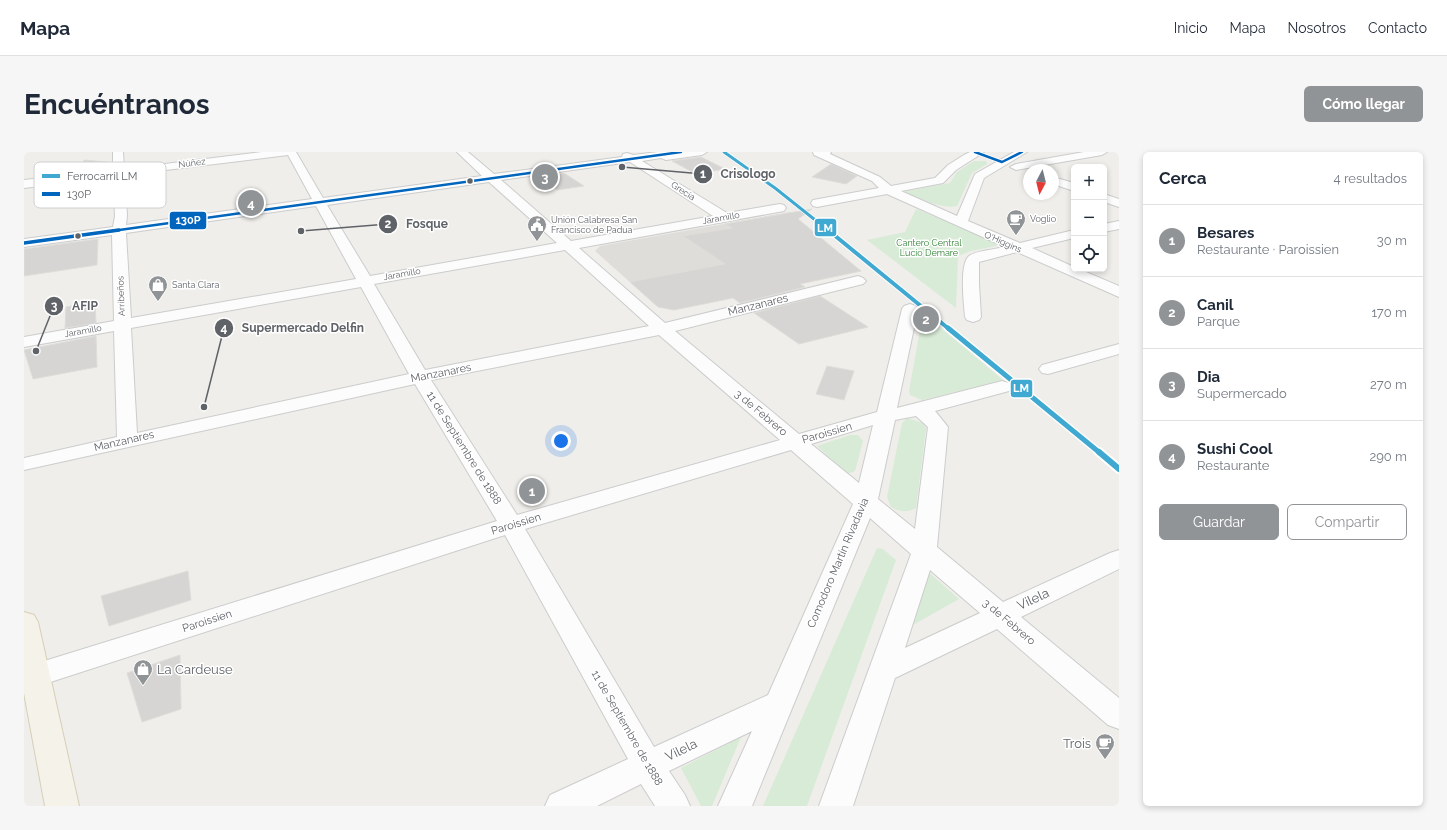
<!DOCTYPE html>
<html lang="es">
<meta charset="utf-8">
<style>
:root{--surface:#fff;--page:#f6f6f7;--text:#1f2937;--muted:#747a83;--line:#e0e1e3;--accent:#919496}
body{margin:0;font-family:Raleway,sans-serif;background:var(--page);color:var(--text)}
.controls{position:absolute;right:12px;top:12px;display:grid;overflow:hidden;border-radius:6px;box-shadow:0 2px 6px #0003}
.controls button{width:36px;height:36px;display:grid;place-items:center;padding:0;border:0;border-bottom:1px solid var(--line);background:var(--surface);color:var(--text);font:20px sans-serif}
.compass{position:absolute;left:999px;top:12px;width:36px;height:36px;border-radius:50%;background:var(--surface);box-shadow:0 2px 6px #0003;rotate:187deg}
.you{position:absolute;left:537px;top:289px;width:14px;height:14px;margin:-10px;border:3px solid #fff;border-radius:50%;background:#1a73e8;box-shadow:0 0 0 6px #1a73e833}
.badge{display:grid;place-items:center;width:26px;height:26px;border-radius:50%;background:var(--accent);color:#fff;font-size:13px;font-weight:700}
.pin{position:absolute;translate:-50% -50%;border:2px solid #fff;box-shadow:0 1px 4px #0006}
.list{margin:0;padding:0;list-style:none}
h2{display:flex;justify-content:space-between;align-items:center;height:52px;margin:0;padding:0 16px;font-size:17px}
h2 small{font-size:13px;font-weight:400;color:var(--muted)}
.list li{display:grid;grid-template-columns:26px 1fr auto;gap:12px;align-items:center;box-sizing:border-box;height:72px;padding:0 16px;border-top:1px solid var(--line)}
.list b{display:block;font-size:15px;white-space:nowrap}
.list p{margin:0;font-size:13px;white-space:nowrap;color:var(--muted)}
.list em{font-size:13px;font-style:normal;color:var(--muted)}
.actions{display:flex;gap:8px;padding:12px 16px}
.actions a{flex:1;padding:9px 0;border:1px solid var(--accent);border-radius:6px;text-align:center;font-size:14px;color:var(--accent)}
.actions .main{background:var(--accent);color:#fff}
.icon{flex:none;width:22px;height:22px;fill:none;stroke:currentColor;stroke-width:2;stroke-linecap:round;stroke-linejoin:round}
.map{position:relative;flex:none;width:1095px;height:654px;overflow:hidden;border-radius:6px}
header{display:flex;align-items:center;gap:24px;box-sizing:border-box;height:56px;padding:0 20px;background:var(--surface);border-bottom:1px solid var(--line)}
header strong{font-size:19px}
nav{display:flex;gap:22px;margin-inline-start:auto;font-size:14px}
.intro{display:flex;align-items:center;justify-content:space-between;box-sizing:border-box;height:96px;padding:0 24px}
h1{margin:0;font-size:28px}
.button{padding:10px 18px;border-radius:6px;background:var(--accent);color:#fff;font-size:14px;font-weight:700}
main{display:flex;gap:24px;padding:0 24px}
aside{flex:1;background:var(--surface);border-radius:6px;box-shadow:0 2px 6px #0003}
.map>svg:first-child{display:block}
.industrial{fill:#dfddda}
.green{fill:#d8ebd6}
.building{fill:#d6d5d3;stroke:#deddd9}
.lines{fill:none;stroke-linecap:round;stroke-linejoin:round}
.minor-casing{stroke:#cbcccc;stroke-width:2}
.major-casing{stroke:#d7ceb8;stroke-width:2}
.minor{fill:#fdfcfc;fill-rule:evenodd}
.major{fill:#f4f2e9;fill-rule:evenodd}
.bus-1-far1-casing{stroke:#fff;stroke-width:4}
.bus-1-casing{stroke:#fff;stroke-width:5.5}
.bus-1-far1{stroke:#0065bd;stroke-width:2.5}
.bus-1{stroke:#0065bd;stroke-width:3.5}
.rail-1-far3-casing{stroke:#fff;stroke-width:4.5}
.rail-1-far2-casing{stroke:#fff;stroke-width:6}
.rail-1-far1-casing{stroke:#fff;stroke-width:8}
.rail-1-casing{stroke:#fff;stroke-width:10}
.rail-1-far3{stroke:#3fa9d2;stroke-width:3}
.rail-1-far2{stroke:#3fa9d2;stroke-width:4}
.rail-1-far1{stroke:#3fa9d2;stroke-width:5}
.rail-1{stroke:#3fa9d2;stroke-width:6}
.bus-dot{fill:#5f6368;stroke:#fff;stroke-width:1.5}
.labels{text-anchor:middle;dominant-baseline:central;stroke-width:3;stroke-linejoin:round;paint-order:stroke}
.far-street-label{font-size:9px;fill:#5f6368;stroke:#fff}
.far-poi-label{font-size:9px;fill:#5f6368;stroke:#fff;text-anchor:start}
.far-park-label{font-size:9px;fill:#348238;stroke:#fff}
.street-label{font-size:11px;fill:#5f6368;stroke:#fff}
.near-street-label{font-size:13px;fill:#5f6368;stroke:#fff}
.near-poi-label{font-size:13px;fill:#5f6368;stroke:#fff;text-anchor:start}
.key{fill:#fff;stroke:#cfd0d2;stroke-width:1}
.key-label{font-size:11px;fill:#5f6368}
.leader{fill:none;stroke:#5f6368;stroke-width:1.5}
.callout-dot{fill:#5f6368;stroke:#fff;stroke-width:1.5}
.mark-label{font-size:12px;text-anchor:middle;font-weight:bold;fill:#fff}
.callout-label{font-size:12px;text-anchor:middle;font-weight:bold;fill:#5f6368;stroke:#fff;stroke-width:3;stroke-linejoin:round;paint-order:stroke}
.line-badge{stroke:#fff;stroke-width:1.5}
.badge-label{font-size:11px;text-anchor:middle;font-weight:bold;fill:#fff}
</style>
<header>
<strong>Mapa</strong>
<nav><a>Inicio</a><a>Mapa</a><a>Nosotros</a><a>Contacto</a></nav>
</header>
<div class="intro"><h1>Encuéntranos</h1><a class="button">Cómo llegar</a></div>
<main>
<div class="map">
<svg width="1095" height="654" viewBox="0 0 1095 654">
<rect width="100%" height="100%" fill="#efeeea"/>
<path class="industrial" d="M766,60L837,119L650,158L634,155L571,99L576,94Z"/>
<path class="green" d="M950,9H962L963,12L948,21L933,54C918,58 893,45 878,40L926,31L933,20Z
M892,57L971,90L973,92L972,94L947,99L934,104L932,156L843,88L881,80Z
M899,161L979,228L898,248L886,243L885,239Z
M883,266L899,271L902,276L892,356C882,361 877,360 867,355L863,345L878,271Z
M826,283H834L839,289L831,319L823,322L793,294Z
M853,396L859,397L872,408L783,654H739Z
M903,419L935,447L889,473Z
M717,585L688,654H677L657,616Z"/>
<path class="building" d="M677,5L701,17L672,22L648,9Z
M60,8L83,10V17L57,20Z
M807,12L833,24L822,32L788,25Z
M540,21L560,34L533,38L514,24Z
M788,57L774,67L837,119L776,132L781,135L716,151L709,146L650,158L634,155L606,130L701,112L659,84L708,76L701,72Z
M74,87L73,113L0,124V97Z
M796,144L844,175L775,192L730,161Z
M71,150L72,171L41,176L42,155Z
M72,184L73,215L9,227L0,198Z
M803,214L830,219L820,248L792,242Z
M164,419L167,448L85,474L77,444Z
M156,503L157,557L118,570L103,521Z"/>
<g class="lines">
<g class="minor-casing">
<path id="minor" d="M89,0H99L100,17L238,0H272L299,46L458,24L433,0H444L470,22L598,5L599,2L603,1L609,3L634,0H683L678,3L642,8L637,6L618,9L703,61L756,52L760,53L762,56L760,59L555,96L641,171L834,124L839,126L842,129L839,132L651,179L775,282L853,260L878,157L880,154L886,152L892,154L894,157L873,256L978,229L985,231L987,235L985,239L911,259L924,275L913,395L979,450L1086,401L1095,398V417L997,465L1095,546V577L1084,573L973,477L871,526L829,654H795L887,402L846,366L728,654H694L728,579L645,619L661,643L666,654H631L617,632L573,654H521L526,643L604,607L481,383L11,535L1,531V515L473,369L391,232L0,318V306L93,285L90,179L0,195V185L90,169L88,83L0,95V87L89,75L91,64L89,25L0,36V28L89,18ZM264,3L288,47L102,73L103,64L101,23ZM606,10L689,64L547,89L477,28ZM465,30L533,91L346,124L303,53ZM292,54L332,127L107,166L102,81ZM541,98L625,174L401,218L350,132ZM337,135L385,222L113,281L107,176ZM635,183L756,288L493,363L407,228ZM892,264L904,275L891,377L854,347L871,268ZM849,273L835,331L787,292ZM767,298L829,352L744,543L630,595L501,377ZM906,418L956,461L881,496Z
M789,0H807L806,2L856,25L867,34L911,26L924,13L940,3L946,0H960L932,18L919,31L877,39L933,64L951,22L990,0H1003L960,26L944,69L996,91L1050,78V86L1008,96L1050,115V117H1055L1095,134V145L993,100L955,110V132L957,165L955,168L949,170L943,168L941,165C940,153 935,112 945,104C951,99 972,97 981,95L863,42L793,55L789,54L787,51L789,48L855,36L848,29L790,3Z
M1060,0H1083L1078,3L992,18L986,15L992,12Z
M1029,25L1050,31V39L1029,32Z
M1080,42L1095,47V55L1080,50Z
M1095,69V77L1080,80V72Z
M1095,192V202L1024,222L1018,221L1015,217L1018,213Z"/>
</g>
<g class="major-casing">
<path id="major" d="M0,460L10,463L14,470L55,654H21L0,541Z"/>
</g>
<use href="#minor" class="minor"/>
<use href="#major" class="major"/>
<g class="bus-1-far1-casing">
<path id="bus-1-far1" d="M951,0L978,10L998,0
M88,79L657,0"/>
</g>
<g class="bus-1-casing">
<path id="bus-1" d="M0,91L95,78"/>
</g>
<use href="#bus-1-far1" class="bus-1-far1"/>
<use href="#bus-1" class="bus-1"/>
<g class="rail-1-far3-casing">
<path id="rail-1-far3" d="M700,0L751,36L805,79"/>
</g>
<g class="rail-1-far2-casing">
<path id="rail-1-far2" d="M804,78L925,177"/>
</g>
<g class="rail-1-far1-casing">
<path id="rail-1-far1" d="M924,176L1076,301"/>
</g>
<g class="rail-1-casing">
<path id="rail-1" d="M1075,300L1095,317"/>
</g>
<use href="#rail-1-far3" class="rail-1-far3"/>
<use href="#rail-1-far2" class="rail-1-far2"/>
<use href="#rail-1-far1" class="rail-1-far1"/>
<use href="#rail-1" class="rail-1"/>
</g>
<defs>
<g id="cafe-pin" transform="scale(1)"><path d="M0 17L-7.5 6A9.5 9.5 0 1 1 7.5 6Z" fill="#919496" stroke="#fff"/><path d="M-5.5-4.5H6V0H3Q3 3.5 0 3.5H-2.5Q-5.5 3.5-5.5 0ZM3-3.2v2h1.7v-2ZM-6 4.5H4V6H-6Z" fill="#fff"/></g>
<g id="civic-pin" transform="scale(1)"><path d="M0 17L-7.5 6A9.5 9.5 0 1 1 7.5 6Z" fill="#919496" stroke="#fff"/><path d="M-.6-6.5H3V-4.5H.6V-3L4-1V1h2V6H-6V1h2V-1L-.6-3ZM-1.2 2.5V6h2.4V2.5Z" fill="#fff"/></g>
<g id="shop-pin" transform="scale(1)"><path d="M0 17L-7.5 6A9.5 9.5 0 1 1 7.5 6Z" fill="#919496" stroke="#fff"/><path d="M-5-2.5h2.3a2.7 3.5 0 0 1 5.4 0H5L5.5 6h-11ZM-1.5-2.5h3a1.5 2.3 0 0 0-3 0Z" fill="#fff"/></g>
</defs>
<g fill-rule="evenodd">
<use href="#cafe-pin" x="992" y="67"/>
<use href="#civic-pin" x="513" y="73"/>
<use href="#shop-pin" x="134" y="133"/>
<use href="#shop-pin" x="119" y="517"/>
<use href="#cafe-pin" x="1081" y="591"/>
</g>
<g class="bus-dot">
<circle cx="446" cy="29" r="3.5"/>
<circle cx="54" cy="84" r="3.5"/>
</g>
<g class="labels">
<g class="far-street-label">
<text transform="translate(168 11) rotate(-7)">Núñez</text>
<text transform="translate(659 39) rotate(33)">Grecia</text>
<text transform="translate(697 66) rotate(-10)">Jaramillo</text>
<text transform="translate(979 90) rotate(24)">O'Higgins</text>
<text transform="translate(378 122) rotate(-10)">Jaramillo</text>
<text transform="translate(97 144) rotate(-92)">Arribeños</text>
<text transform="translate(59 179) rotate(-10)">Jaramillo</text>
</g>
<g class="far-poi-label">
<text x="1006" y="67">Voglio</text>
<text x="527" y="68">Unión Calabresa San<tspan x="527" dy="10">Francisco de Padua</tspan></text>
<text x="148" y="133">Santa Clara</text>
</g>
<g class="far-park-label">
<text x="905" y="91">Cantero Central<tspan x="905" dy="10">Lucio Demare</tspan></text>
</g>
<g class="street-label">
<text transform="translate(734 153) rotate(-14)">Manzanares</text>
<text transform="translate(417 221) rotate(-11)">Manzanares</text>
<text transform="translate(737 261) rotate(40)">3 de Febrero</text>
<text transform="translate(803 281) rotate(-16)">Paroissien</text>
<text transform="translate(100 289) rotate(-13)">Manzanares</text>
<text transform="translate(440 296) rotate(58)">11 de Septiembre de 1888</text>
<text transform="translate(492 372) rotate(-17)">Paroissien</text>
<text transform="translate(814 411) rotate(-67)">Comodoro Martín Rivadavia</text>
<text transform="translate(183 469) rotate(-18)">Paroissien</text>
<text transform="translate(985 470) rotate(40)">3 de Febrero</text>
<text transform="translate(603 576) rotate(60)">11 de Septiembre de 1888</text>
</g>
<g class="near-street-label">
<text transform="translate(1009 447) rotate(-25)">Vilela</text>
<text transform="translate(657 598) rotate(-26)">Vilela</text>
</g>
<g class="near-poi-label">
<text x="133" y="517">La Cardeuse</text>
<text x="1067" y="591" text-anchor="end">Trois</text>
</g>
</g>
<rect x="10" y="10" width="132" height="46" rx="6" class="key"/>
<rect x="18" y="22" width="18" height="4" fill="#3fa9d2"/>
<rect x="18" y="40" width="18" height="4" fill="#0065bd"/>
<g class="key-label">
<text x="43" y="28">Ferrocarril LM</text>
<text x="43" y="46">130P</text>
</g>
<path class="leader" d="M598 15L679 22M277 79L364 72M12 199L30 154M180 255L200 176"/>
<g class="callout-dot">
<circle cx="598" cy="15" r="4"/>
<circle cx="277" cy="79" r="4"/>
<circle cx="12" cy="199" r="4"/>
<circle cx="180" cy="255" r="4"/>
<circle cx="679" cy="22" r="10"/>
<circle cx="364" cy="72" r="10"/>
<circle cx="30" cy="154" r="10"/>
<circle cx="200" cy="176" r="10"/>
</g>
<g class="mark-label">
<text x="679" y="26">1</text>
<text x="364" y="76">2</text>
<text x="30" y="158">3</text>
<text x="200" y="180">4</text>
</g>
<g class="callout-label">
<text x="724" y="26">Crisologo</text>
<text x="403" y="76">Fosque</text>
<text x="61" y="158">AFIP</text>
<text x="279" y="180">Supermercado Delfin</text>
</g>
<g class="line-badge">
<rect x="145" y="59" width="38" height="19" rx="4" fill="#0065bd"/>
<rect x="790" y="66" width="23" height="19" rx="4" fill="#3fa9d2"/>
<rect x="986" y="227" width="23" height="19" rx="4" fill="#3fa9d2"/>
</g>
<g class="badge-label">
<text x="164" y="72">130P</text>
<text x="801" y="80">LM</text>
<text x="997" y="240">LM</text>
</g>
</svg>
<div class="controls">
<button>+</button>
<button>−</button>
<button><svg class="icon" aria-label="locate" viewBox="0 0 24 24"><circle cx="12" cy="12" r="6"/><path d="M12 2v4M12 18v4M2 12h4M18 12h4"/></svg></button>
</div>
<svg class="compass" viewBox="-18 -18 36 36"><path d="M0-13l5 13h-10z" fill="#e53935"/><path d="M0 13l5-13h-10z" fill="#747a83"/></svg>
<div class="you"></div>
<div class="pin badge" style="left:508px;top:339px">1</div>
<div class="pin badge" style="left:902px;top:167px">2</div>
<div class="pin badge" style="left:521px;top:25px">3</div>
<div class="pin badge" style="left:227px;top:51px">4</div>
</div>
<aside>
<h2>Cerca<small>4 resultados</small></h2>
<ul class="list">
<li><span class="badge">1</span><div><b>Besares</b><p>Restaurante · Paroissien</p></div><em>30 m</em></li>
<li><span class="badge">2</span><div><b>Canil</b><p>Parque</p></div><em>170 m</em></li>
<li><span class="badge">3</span><div><b>Dia</b><p>Supermercado</p></div><em>270 m</em></li>
<li><span class="badge">4</span><div><b>Sushi Cool</b><p>Restaurante</p></div><em>290 m</em></li>
</ul>
<div class="actions"><a class="main">Guardar</a><a>Compartir</a></div>
</aside>
</main>
